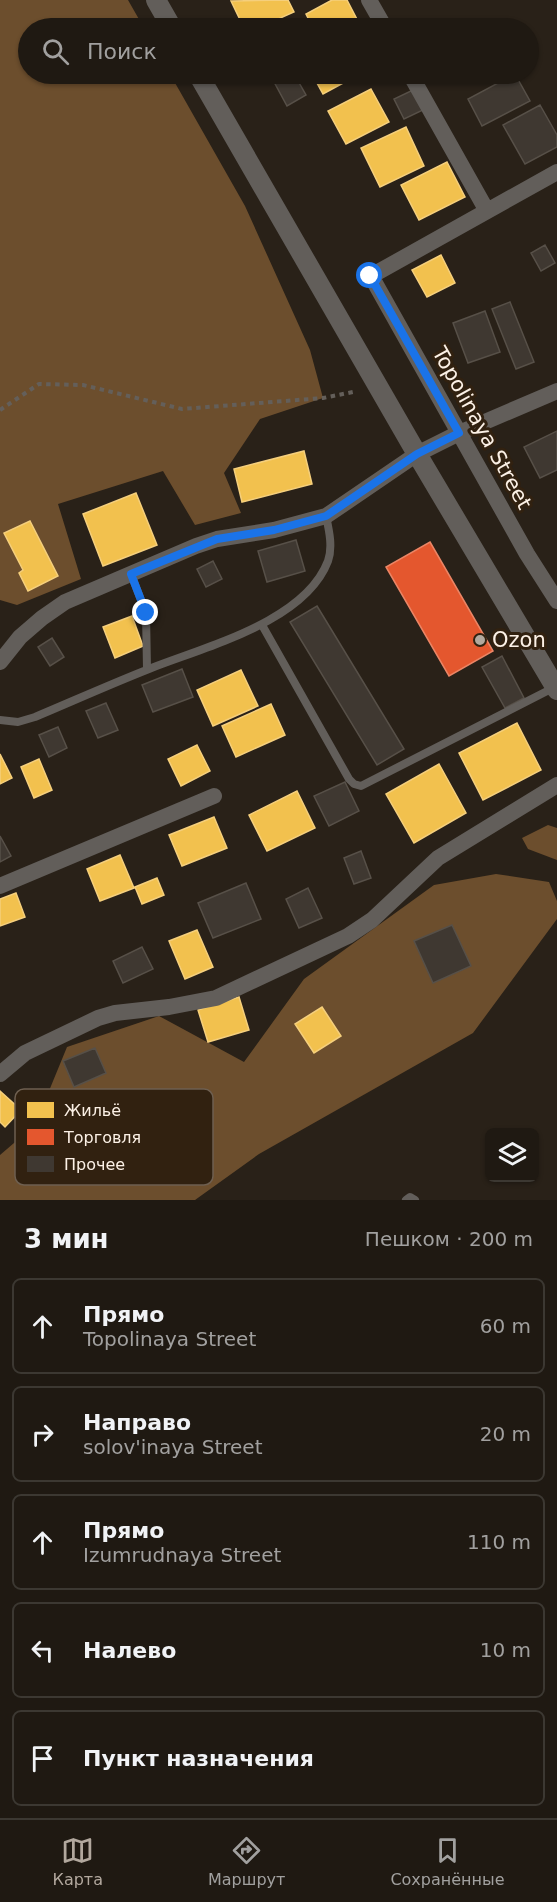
<!DOCTYPE html>
<html lang="ru">
<meta charset="utf-8">
<style>
:root{--surface:#1f1912;--page:#27221b;--text:#f1f3f6;--muted:#a1a09f;--line:#3c3832;--accent:#b2a89e}
body{margin:0;font-family:"DejaVu Sans",sans-serif;background:var(--page);color:var(--text)}
.controls{position:absolute;right:18px;bottom:18px;display:grid;overflow:hidden;border-radius:9px;box-shadow:0 2px 4px #0004}
.controls button{width:54px;height:54px;display:grid;place-items:center;padding:0;border:0;border-bottom:2px solid var(--line);background:var(--surface);color:var(--text);font:30px sans-serif}
.stop{position:absolute;width:18px;height:18px;margin:-14px;border:4px solid #1a73e8;border-radius:50%;background:#fff}
.stop.end{background:#1a73e8;border-color:#fff;box-shadow:0 2px 6px #0008}
.list{margin:0;padding:0;list-style:none}
h2{display:flex;justify-content:space-between;align-items:center;height:78px;margin:0;padding:0 24px;font-size:26px}
h2 small{font-size:20px;font-weight:400;color:var(--muted)}
.list li{display:grid;grid-template-columns:39px 1fr auto;gap:18px;align-items:center;box-sizing:border-box;height:96px;margin:0 12px 12px;padding:0 12px;border:2px solid var(--line);border-radius:9px}
.list b{display:block;font-size:22px;white-space:nowrap}
.list p{margin:0;font-size:20px;white-space:nowrap;color:var(--muted)}
.list em{font-size:20px;font-style:normal;color:var(--muted)}
.icon{flex:none;width:33px;height:33px;fill:none;stroke:currentColor;stroke-width:2;stroke-linecap:round;stroke-linejoin:round}
.map{position:relative;flex:none;width:557px;height:1200px;overflow:hidden}
.search{position:absolute;background:var(--surface);box-shadow:0 2px 4px #0004;left:18px;right:18px;top:18px;height:66px;display:flex;align-items:center;gap:15px;box-sizing:border-box;padding:0 21px;border-radius:33px;color:var(--muted);font-size:22px}
.sheet{height:618px;background:var(--surface)}
nav{display:flex;justify-content:space-around;align-items:center;box-sizing:border-box;height:84px;border-top:2px solid var(--line);background:var(--surface);font-size:16px;color:var(--muted)}
nav a{display:grid;justify-items:center;gap:3px}
nav .on{color:var(--accent)}
.map>svg:first-child{display:block}
.forest{fill:#6c4e2d}
.homes{fill:#f2c14e;stroke:#f5cf7c;stroke-width:1.5}
.shops{fill:#e4572e;stroke:#eb8565;stroke-width:1.5}
.building{fill:#3f3831;stroke:#575048;stroke-width:1.5}
.lines{fill:none;stroke-linecap:round;stroke-linejoin:round}
.path{stroke:#645f5a;stroke-width:4;stroke-dasharray:4.5 4.5;stroke-linecap:butt}
.service{stroke:#625e5a;stroke-width:8}
.minor{stroke:#625e5a;stroke-width:16}
.tertiary{stroke:#625e5a;stroke-width:20}
.route{stroke:#1a73e8;stroke-width:8}
.poi-dot{fill:#b2a89e;stroke:#312110;stroke-width:2}
.labels{text-anchor:middle;dominant-baseline:central;stroke-width:6;stroke-linejoin:round;paint-order:stroke}
.street-label{font-size:21px;fill:#fcf1e6;stroke:#312110}
.poi-label{font-size:21px;fill:#fcf1e6;stroke:#312110;text-anchor:start}
.key{fill:#312110;stroke:#6e5f50;stroke-width:1.5}
.key-label{font-size:16px;fill:#fcf1e6}
</style>
<div class="map">
<svg width="557" height="1200" viewBox="0 0 557 1200">
<rect width="100%" height="100%" fill="#292118"/>
<path class="forest" d="M0,0H128L144,28H28V74H170L245,206L310,350L323,398L260,419L224,473L241,513L195,525L163,471L58,504L81,579L17,605L0,600Z
M548,825L557,828V860L528,849L522,838Z
M496,874L549,882L557,901V919L473,1033L259,1154L195,1200H0V1155L35,1125L67,1047L159,1016L244,1062L304,979L434,885Z"/>
<path class="homes" d="M288,0L294,12L258,28H244L231,1Z
M332,0H347L361,27L358,28H313L306,14Z
M312,74H358V75L323,94Z
M371,89L389,122L346,144L328,111Z
M406,127L424,166L380,187L361,148Z
M447,162L465,197L419,220L401,185Z
M441,255L455,283L427,297L412,270Z
M304,451L312,484L242,502L234,469Z
M136,493L157,545L103,566L83,514Z
M30,521L58,576L28,591L19,573L23,570L4,533Z
M132,616L143,646L115,658L103,627Z
M241,670L258,706L213,726L197,690Z
M271,704L285,735L236,757L222,726Z
M517,723L541,770L483,800L459,753Z
M197,745L210,771L181,786L168,759Z
M0,754L12,778L0,784Z
M39,759L52,790L34,798L21,767Z
M439,764L466,813L414,843L386,794Z
M297,791L315,828L267,851L249,815Z
M214,817L227,848L182,866L169,835Z
M120,855L134,888L100,901L87,869Z
M157,878L164,895L142,904L135,887Z
M16,893L25,917L0,926V899Z
M197,930L213,967L185,979L169,941Z
M239,997L249,1030L208,1042L198,1010Z
M322,1007L341,1036L314,1053L295,1024Z
M0,1091L21,1110L5,1127L0,1122Z"/>
<path class="shops" d="M430,542L493,651L449,676L386,567Z"/>
<path class="building" d="M285,74H294L306,95L287,106L273,80Z
M515,74L530,101L482,126L468,99Z
M413,90L423,110L404,119L394,99Z
M540,105L557,135V147L525,164L503,125Z
M545,245L555,263L541,271L531,253Z
M510,302L534,362L516,369L492,309Z
M485,311L500,352L468,363L453,323Z
M557,431V470L540,478L524,447Z
M296,540L305,571L267,582L258,551Z
M213,561L222,579L206,587L197,569Z
M317,606L404,749L377,765L290,622Z
M52,638L64,657L50,666L38,647Z
M502,656L524,698L505,708L482,667Z
M182,669L193,697L153,712L142,685Z
M106,703L118,730L98,738L86,711Z
M58,727L67,748L49,757L39,735Z
M345,782L359,811L329,826L314,796Z
M0,836L11,856L0,862Z
M361,851L371,878L354,884L344,858Z
M246,883L261,919L213,938L198,903Z
M308,888L322,918L299,928L286,899Z
M452,925L471,966L433,983L414,941Z
M142,947L153,969L123,983L113,961Z
M95,1048L106,1073L74,1087L63,1061Z"/>
<g class="lines">
<path class="path" d="M0,410L39,384L83,385L182,409L323,398L353,392"/>
<path class="service" d="M131,574L146,613L147,669
M262,625L349,779L354,784L361,786L555,687
M0,720L18,722L35,717C73,701 111,684 149,669C204,647 305,622 328,561C333,547 329,530 326,516
M406,1200L410,1197L415,1200"/>
<path class="minor" d="M369,0L385,28
M410,74L487,211
M557,172L371,276L527,554L557,601
M0,662L20,637L42,618L65,602L196,546L217,539L274,530L326,516L417,454L459,433L557,391
M0,886L214,796
M0,1074L25,1053L98,1018L115,1013L169,1007L216,998L348,936L372,920L438,858L557,785"/>
<path class="tertiary" d="M156,0L172,28
M198,74L417,454L557,690"/>
</g>
<g class="lines">
<path class="route" d="M146,613L131,574L217,539L274,530L326,516L417,454L459,433L370,276"/>
</g>
<circle class="poi-dot" cx="480" cy="640" r="6"/>
<g class="labels">
<g class="street-label">
<text transform="translate(482 428) rotate(61)">Topolinaya Street</text>
</g>
<g class="poi-label">
<text x="492" y="640">Ozon</text>
</g>
</g>
<rect x="15" y="1089" width="198" height="96" rx="9" class="key"/>
<rect x="27" y="1102" width="27" height="16" fill="#f2c14e"/>
<rect x="27" y="1129" width="27" height="16" fill="#e4572e"/>
<rect x="27" y="1156" width="27" height="16" fill="#3f3831"/>
<g class="key-label">
<text x="64" y="1116">Жильё</text>
<text x="64" y="1143">Торговля</text>
<text x="64" y="1170">Прочее</text>
</g>
</svg>
<div class="controls">
<button><svg class="icon" aria-label="layers" viewBox="0 0 24 24"><path d="M12 4l9 5-9 5-9-5zM3 14l9 5 9-5"/></svg></button>
</div>
<div class="stop" style="left:370px;top:276px"></div>
<div class="stop end" style="left:146px;top:613px"></div>
<div class="search"><svg class="icon" aria-label="search" viewBox="0 0 24 24"><circle cx="10" cy="10" r="6"/><path d="M15 15l6 6"/></svg>Поиск</div>
</div>
<section class="sheet">
<h2>3 мин<small>Пешком · 200 m</small></h2>
<ul class="list">
<li><svg class="icon" aria-label="ahead" viewBox="0 0 24 24"><path d="M12 20V5M6 11l6-6 6 6"/></svg><div><b>Прямо</b><p>Topolinaya Street</p></div><em>60 m</em></li>
<li><svg class="icon" aria-label="right" viewBox="0 0 24 24"><path d="M7 20v-9h11M14 6l5 5-5 5"/></svg><div><b>Направо</b><p>solov'inaya Street</p></div><em>20 m</em></li>
<li><svg class="icon" aria-label="ahead" viewBox="0 0 24 24"><path d="M12 20V5M6 11l6-6 6 6"/></svg><div><b>Прямо</b><p>Izumrudnaya Street</p></div><em>110 m</em></li>
<li><svg class="icon" aria-label="left" viewBox="0 0 24 24"><path d="M17 20v-9H6M10 6l-5 5 5 5"/></svg><div><b>Налево</b></div><em>10 m</em></li>
<li><svg class="icon" aria-label="arrive" viewBox="0 0 24 24"><path d="M6 21V4h12l-3 4 3 4H6"/></svg><div><b>Пункт назначения</b></div></li>
</ul>
</section>
<nav>
<a class="on"><svg class="icon" aria-label="map" viewBox="0 0 24 24"><path d="M3 6l6-2 6 2 6-2v14l-6 2-6-2-6 2zM9 4v14M15 6v14"/></svg>Карта</a>
<a><svg class="icon" aria-label="directions" viewBox="0 0 24 24"><path d="M12 3l9 9-9 9-9-9zM9 14v-3h6M13 9l2 2-2 2"/></svg>Маршрут</a>
<a><svg class="icon" aria-label="saved" viewBox="0 0 24 24"><path d="M7 4h10v16l-5-4-5 4z"/></svg>Сохранённые</a>
</nav>
